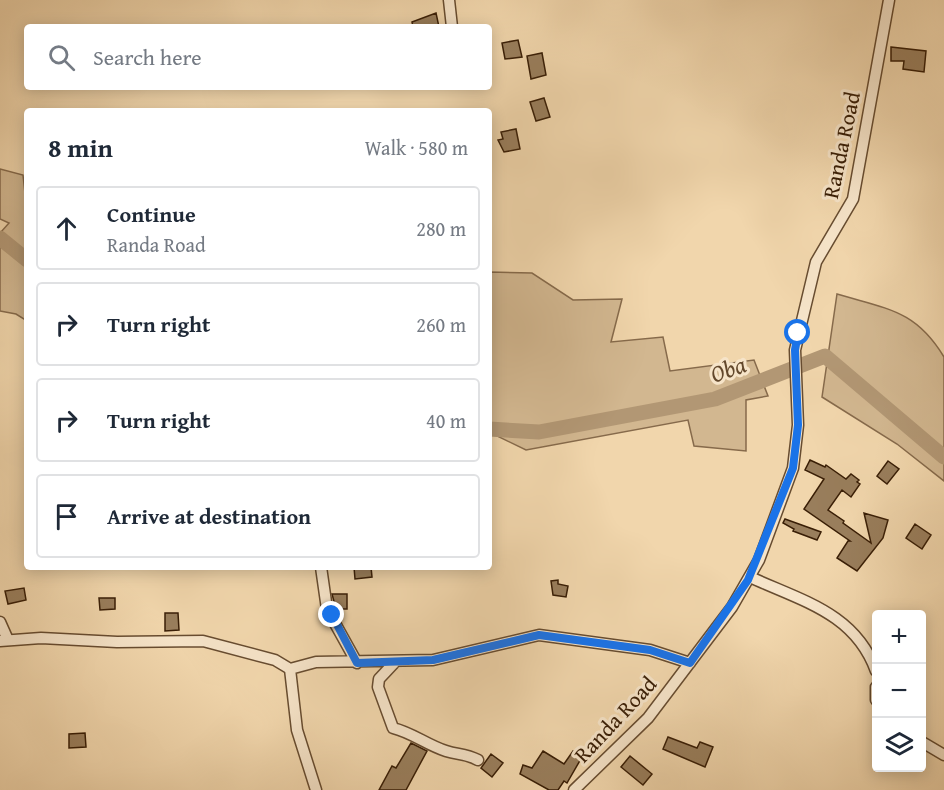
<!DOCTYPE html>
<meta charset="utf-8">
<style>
:root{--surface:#fff;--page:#f2f2f3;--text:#1f2937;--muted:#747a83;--line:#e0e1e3}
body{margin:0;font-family:"Gentium Book Plus",serif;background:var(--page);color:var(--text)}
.controls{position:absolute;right:18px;bottom:18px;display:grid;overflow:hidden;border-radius:6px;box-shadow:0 3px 15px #0003}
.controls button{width:54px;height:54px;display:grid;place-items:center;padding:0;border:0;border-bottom:2px solid var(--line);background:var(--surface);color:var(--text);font:30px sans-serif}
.stop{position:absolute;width:18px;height:18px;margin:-14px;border:4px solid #1a73e8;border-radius:50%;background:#fff}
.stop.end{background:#1a73e8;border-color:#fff;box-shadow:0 2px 6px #0008}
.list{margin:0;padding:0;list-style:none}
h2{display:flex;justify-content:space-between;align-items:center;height:78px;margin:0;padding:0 24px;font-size:26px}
h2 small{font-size:20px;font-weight:400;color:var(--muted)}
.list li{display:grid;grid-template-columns:39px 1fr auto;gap:18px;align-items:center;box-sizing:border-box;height:84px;margin:0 12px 12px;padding:0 12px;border:2px solid var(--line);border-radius:6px}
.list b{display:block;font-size:22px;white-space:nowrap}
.list p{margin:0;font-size:20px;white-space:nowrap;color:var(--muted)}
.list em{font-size:20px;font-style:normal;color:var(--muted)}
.icon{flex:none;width:33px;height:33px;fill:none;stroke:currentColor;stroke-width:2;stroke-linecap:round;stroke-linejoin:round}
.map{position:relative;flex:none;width:944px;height:790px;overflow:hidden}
.search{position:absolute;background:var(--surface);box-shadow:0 3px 15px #0003;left:24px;top:24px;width:468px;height:66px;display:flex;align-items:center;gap:15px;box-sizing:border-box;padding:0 21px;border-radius:6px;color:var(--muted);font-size:22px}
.panel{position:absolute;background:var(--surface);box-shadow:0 3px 15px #0003;left:24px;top:108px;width:468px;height:462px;border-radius:6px}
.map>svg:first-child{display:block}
.green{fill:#d2b790;stroke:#866a4b;stroke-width:1.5}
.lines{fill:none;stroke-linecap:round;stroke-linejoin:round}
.river{stroke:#b29774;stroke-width:15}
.building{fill:#997e5c;stroke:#391e06;stroke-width:1.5}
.minor-casing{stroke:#674c30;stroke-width:13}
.minor{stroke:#f6e4c9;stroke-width:10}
.route{stroke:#1a73e8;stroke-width:8}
.labels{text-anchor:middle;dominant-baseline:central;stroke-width:6;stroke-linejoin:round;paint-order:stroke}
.street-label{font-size:22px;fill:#391e06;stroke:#f6e4c9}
.water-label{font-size:24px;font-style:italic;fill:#63482c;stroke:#f6e4c9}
</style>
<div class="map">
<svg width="944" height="790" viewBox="0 0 944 790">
<rect width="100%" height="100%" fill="#f1d6ac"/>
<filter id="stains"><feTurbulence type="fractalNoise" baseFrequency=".00333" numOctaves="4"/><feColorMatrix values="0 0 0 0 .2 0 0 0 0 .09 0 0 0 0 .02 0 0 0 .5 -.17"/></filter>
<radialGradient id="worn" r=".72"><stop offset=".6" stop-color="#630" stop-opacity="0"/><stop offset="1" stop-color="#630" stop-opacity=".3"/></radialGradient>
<path class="green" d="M0,169L23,175L27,212V321L16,314L0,311V233L9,223L0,219Z
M489,272L532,273L573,300L622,299L611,342L663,337L670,371L754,360L768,396L746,400V451L694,446L688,420L526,450L489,432Z
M837,294C886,309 915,309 944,357V481L897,444L822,397Z"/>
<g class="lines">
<path class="river" d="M0,238L27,260
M489,429L539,432L715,399L825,356L944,457"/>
</g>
<path class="building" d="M436,13L439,27H413L412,22Z
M518,40L522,57L505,59L502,43Z
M891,47L926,51L924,72L903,69L904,61H891Z
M542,53L546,75L531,79L527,56Z
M544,98L550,117L536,121L530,102Z
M516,129L520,149L504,152L498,140L503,139L501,132Z
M810,460L825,467L826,465L846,479L851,474L859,480L857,482L860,484L851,497L842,490L828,510L844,521L843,523L871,543L864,513L888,520L883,538L857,571L837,558L848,541H850L804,509L824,479L805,470Z
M888,461L899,469L887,484L877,476Z
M785,519L821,532L817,540L793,531L794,529L783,523Z
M915,524L931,535L922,549L906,538Z
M354,567H371L372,577L355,579Z
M558,580V584L568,586L566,597L553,595L551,581Z
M24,588L26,600L8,604L5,591Z
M332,594H347V609H336Z
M99,598H115V609L100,610Z
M165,613H178L179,630L165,631Z
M85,733L86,747L69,748V734Z
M668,737L697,748L700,742L713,747L705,767L663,749Z
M411,743L427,751L406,790H379L392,766L396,768Z
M543,751L564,764L573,751L582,757L567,783L564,781L558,790H549L520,774L523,765L532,768Z
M491,754L503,763L492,777L481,768Z
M630,756L652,774L643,785L621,767Z"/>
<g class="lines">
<g class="minor-casing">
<path id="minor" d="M449,0L452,27
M321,567L327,609L357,663
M750,577C802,601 855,613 876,671
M0,622L8,640
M0,641L41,638L117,642L203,641L275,660L290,669L316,662L433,660L539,635L650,650L690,663
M395,662L379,679L378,687L393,728C413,733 427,745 446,751C458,755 465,753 478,760
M290,669L297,730L316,790
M876,687V700
M922,742L944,755
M574,790L648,718L732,607L759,560L793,468L798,425L795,350L816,262L853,199L889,0"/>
</g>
<use href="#minor" class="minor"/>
</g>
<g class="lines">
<path class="route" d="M332,615L357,663L433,660L539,635L650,650L690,663L748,580L793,468L798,425L795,350L798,333"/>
</g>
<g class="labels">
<g class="street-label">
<text transform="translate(841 145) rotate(-78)">Randa Road</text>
<text transform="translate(615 719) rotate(-47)">Randa Road</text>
</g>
<g class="water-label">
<text transform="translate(728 369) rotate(-20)">Oba</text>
</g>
</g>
<rect width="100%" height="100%" filter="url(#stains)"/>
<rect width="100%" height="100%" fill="url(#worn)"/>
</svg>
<div class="controls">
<button>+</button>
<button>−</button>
<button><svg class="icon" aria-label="layers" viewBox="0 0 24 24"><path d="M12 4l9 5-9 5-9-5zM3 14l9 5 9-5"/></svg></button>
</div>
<div class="stop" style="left:798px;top:333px"></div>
<div class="stop end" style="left:332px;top:615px"></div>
<div class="search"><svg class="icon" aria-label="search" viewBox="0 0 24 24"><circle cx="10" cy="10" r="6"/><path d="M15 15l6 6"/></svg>Search here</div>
<section class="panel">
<h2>8 min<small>Walk · 580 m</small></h2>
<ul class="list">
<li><svg class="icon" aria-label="ahead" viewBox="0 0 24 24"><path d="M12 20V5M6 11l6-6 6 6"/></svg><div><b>Continue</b><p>Randa Road</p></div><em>280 m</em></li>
<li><svg class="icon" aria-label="right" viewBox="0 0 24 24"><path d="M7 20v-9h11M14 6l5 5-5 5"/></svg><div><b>Turn right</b></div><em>260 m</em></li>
<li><svg class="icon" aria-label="right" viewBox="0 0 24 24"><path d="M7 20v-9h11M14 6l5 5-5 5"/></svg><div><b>Turn right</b></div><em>40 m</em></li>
<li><svg class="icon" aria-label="arrive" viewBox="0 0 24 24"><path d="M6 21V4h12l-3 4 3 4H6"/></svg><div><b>Arrive at destination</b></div></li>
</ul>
</section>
</div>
